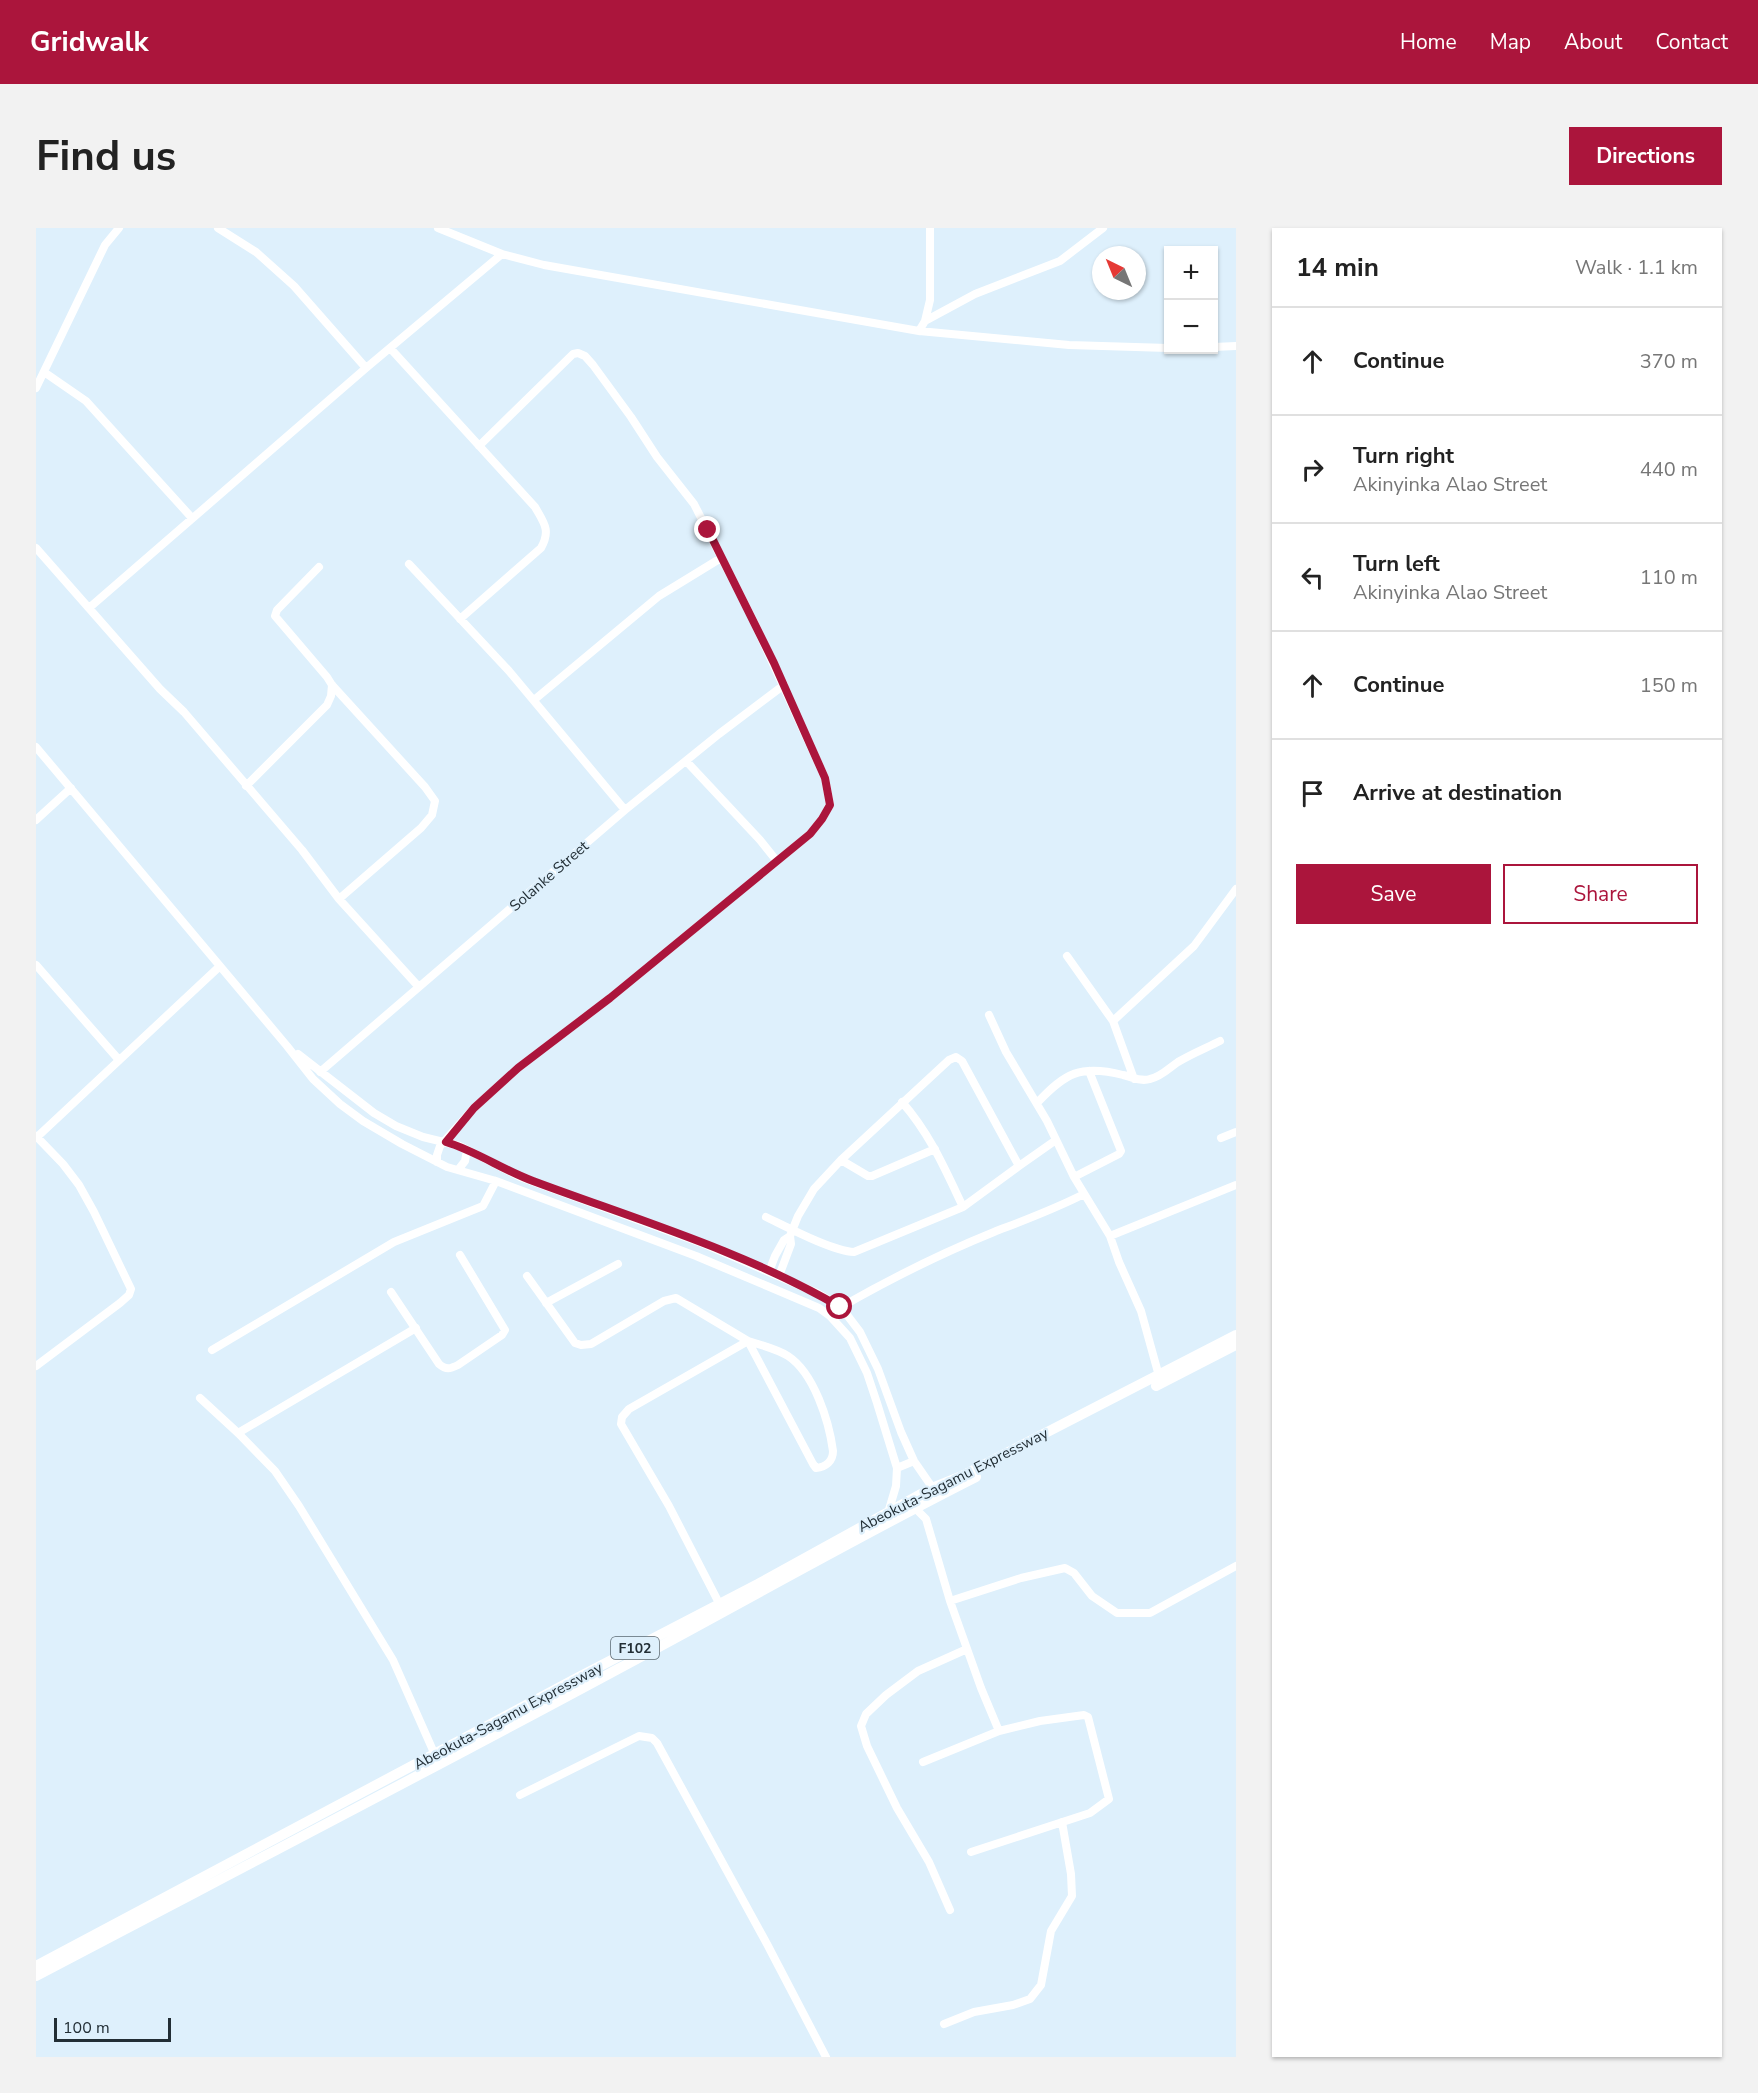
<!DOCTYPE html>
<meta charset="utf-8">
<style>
:root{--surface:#fff;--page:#f2f2f2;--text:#222;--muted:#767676;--line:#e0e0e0;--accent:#ab153c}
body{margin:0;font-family:"Nunito Sans",sans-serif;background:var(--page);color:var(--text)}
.controls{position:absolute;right:18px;top:18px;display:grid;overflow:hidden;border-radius:0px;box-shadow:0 2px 4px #0004}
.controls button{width:54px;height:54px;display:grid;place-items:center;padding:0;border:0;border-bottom:2px solid var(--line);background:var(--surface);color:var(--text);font:30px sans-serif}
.compass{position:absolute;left:1056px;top:18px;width:54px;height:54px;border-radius:50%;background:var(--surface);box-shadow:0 2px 4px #0004;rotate:317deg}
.scale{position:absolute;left:18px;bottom:15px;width:117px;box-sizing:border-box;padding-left:6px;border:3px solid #222e35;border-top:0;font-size:16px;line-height:21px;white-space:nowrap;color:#222e35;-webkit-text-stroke:4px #def0fc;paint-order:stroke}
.stop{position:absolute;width:18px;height:18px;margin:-14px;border:4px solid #ab153c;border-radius:50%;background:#fff}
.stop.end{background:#ab153c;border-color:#fff;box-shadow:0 2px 6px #0008}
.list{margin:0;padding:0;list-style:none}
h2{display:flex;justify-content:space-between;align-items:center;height:78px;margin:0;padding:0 24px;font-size:26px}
h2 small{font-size:20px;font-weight:400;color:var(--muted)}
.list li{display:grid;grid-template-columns:39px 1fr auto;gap:18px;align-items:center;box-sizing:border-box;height:108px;padding:0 24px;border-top:2px solid var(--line)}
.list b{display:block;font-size:22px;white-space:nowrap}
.list p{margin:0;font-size:20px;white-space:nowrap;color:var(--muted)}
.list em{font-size:20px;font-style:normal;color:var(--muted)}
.actions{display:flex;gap:12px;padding:18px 24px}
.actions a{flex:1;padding:14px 0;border:2px solid var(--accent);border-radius:0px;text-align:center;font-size:21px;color:var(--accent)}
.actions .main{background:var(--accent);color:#fff}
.icon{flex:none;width:33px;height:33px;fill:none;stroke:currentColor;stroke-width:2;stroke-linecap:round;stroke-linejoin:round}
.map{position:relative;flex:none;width:1200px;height:1829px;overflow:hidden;border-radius:0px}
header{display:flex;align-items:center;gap:36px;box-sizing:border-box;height:84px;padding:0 30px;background:var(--accent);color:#fff}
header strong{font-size:28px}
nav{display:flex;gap:33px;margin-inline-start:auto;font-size:21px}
.intro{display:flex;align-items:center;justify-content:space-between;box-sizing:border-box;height:144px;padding:0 36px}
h1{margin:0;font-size:42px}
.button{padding:15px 27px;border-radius:0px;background:var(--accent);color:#fff;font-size:21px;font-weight:700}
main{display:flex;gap:36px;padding:0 36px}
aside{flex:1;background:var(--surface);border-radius:0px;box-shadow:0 2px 4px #0004}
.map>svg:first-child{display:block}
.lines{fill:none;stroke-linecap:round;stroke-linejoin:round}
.minor{stroke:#fff;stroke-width:8}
.highway{stroke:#fff;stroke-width:10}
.route{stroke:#ab153c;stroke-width:8}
.labels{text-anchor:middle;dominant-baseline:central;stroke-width:4.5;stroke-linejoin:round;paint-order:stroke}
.shield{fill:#def0fc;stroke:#5a6871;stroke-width:1.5}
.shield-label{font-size:14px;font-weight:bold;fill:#222e35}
.street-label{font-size:15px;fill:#222e35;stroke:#def0fc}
</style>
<header>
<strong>Gridwalk</strong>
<nav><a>Home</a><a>Map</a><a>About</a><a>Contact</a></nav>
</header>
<div class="intro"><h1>Find us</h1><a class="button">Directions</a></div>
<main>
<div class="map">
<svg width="1200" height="1829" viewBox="0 0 1200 1829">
<rect width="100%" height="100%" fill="#def0fc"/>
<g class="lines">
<path class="minor" d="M182,0L220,24L258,58L330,140
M402,0L466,26L508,37L883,103L1033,117L1132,120
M889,93L894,72V0
M883,103L889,93L939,66L1024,33L1067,0
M1178,119L1200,118
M354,120L499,279C508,295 515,302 505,320L424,391
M8,144L50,173L156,290
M0,160L69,17L83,0
M0,320L124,461L148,484L266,622L303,671L382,758
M373,336L473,443L589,582
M283,339L241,382L239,388L291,449L296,457L389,559L399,573L396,587L385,600L303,671
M53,380L330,140L466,26
M498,472L623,368L685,330
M0,519L251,818L277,851L304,876L327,893L366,916L411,939L460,953L660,1028L783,1080L794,1088L814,1110L831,1145L841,1175L861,1240L860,1258L852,1285
M651,534L724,612L740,632
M210,558L291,477L295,468L296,457
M0,592L35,560
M1031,728L1077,793L1098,851
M0,737L83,832
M953,787L970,824L1011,893L1038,949L1074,1008L1083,1034L1105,1083L1123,1148
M1077,793L1158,718L1200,661
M262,826L338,885L360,898L387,909L424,918L484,949L668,1016L781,1065L805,1079L824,1104L842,1141L865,1204L878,1233L898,1262
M284,844L589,582L683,506L748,457
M866,874C894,906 909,941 927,979
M1001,875C1029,845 1045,836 1087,847C1096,849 1105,854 1114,851C1125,849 1133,840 1142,834C1155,826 1170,820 1184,813
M0,908L27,936L43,957L58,984L95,1061L93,1067L84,1075L0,1138
M1,909L184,738
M1185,910L1200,904
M805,932L832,948H836L899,921
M401,934V927L404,918L438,880L482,840L574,770L774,606L786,591L794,577L789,550L718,394L658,276L621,229L595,189L557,137L549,128L542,125L537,126L443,218
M422,942L429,933L431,922
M1038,949L1083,926L1085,923L1053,843
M730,989C751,999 796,1023 818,1024L927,979L983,938
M1074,1008L1200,957
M733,1044L739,1028L748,1012L754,1008L762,988L778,961L805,932L913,832L920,829L926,833L983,938L1020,912
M491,1048L539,1115L545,1117L555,1116L628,1073L640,1070L712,1113L777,1236L780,1240C790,1239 797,1233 797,1223C793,1193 778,1145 752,1128C741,1121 725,1117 712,1113L593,1181L586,1189L585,1196L633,1278L683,1375
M743,1048L755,1016L754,1008
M355,1064L403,1136C410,1142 414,1141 422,1137L466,1107L469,1102L424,1027
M510,1075L582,1036
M805,1079C854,1051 906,1025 958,1004C989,992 1019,981 1048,966
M176,1122L358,1014L447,978L460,953
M164,1170L202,1205L239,1243L263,1278L357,1432L399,1527
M202,1205L380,1100
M861,1240L878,1233
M879,1280L890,1291L914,1373L945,1460L963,1503L1004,1493L1048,1487L1052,1489L1073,1571L1054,1585L935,1624
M914,1373L985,1350L1029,1340L1038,1345L1056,1368L1081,1385H1114L1200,1338
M887,1534L963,1503
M484,1567L603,1508L616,1510L621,1515L731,1716L790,1829
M914,1682L893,1634L861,1580L831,1518L825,1498L830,1486L850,1467L882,1443L931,1421
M908,1796L938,1784L977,1777L994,1771L1005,1757L1015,1703L1036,1668L1035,1646L1026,1594"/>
<path class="highway" d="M1120,1158L1200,1117
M0,1738L541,1450L722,1356L896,1260L926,1248L1200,1107
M0,1748C194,1646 389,1545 582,1441C702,1377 819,1310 940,1249"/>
</g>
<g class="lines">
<path class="route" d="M672,302L738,435L789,550L794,577L786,591L774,606L574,770L482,840L438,880L410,914C440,923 467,942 497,953C599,991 710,1024 804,1079"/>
</g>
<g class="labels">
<rect class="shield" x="575" y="1409" width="48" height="22" rx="4.5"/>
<g class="shield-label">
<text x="599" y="1420">F102</text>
</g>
<g class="street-label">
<text transform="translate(513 648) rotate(-41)">Solanke Street</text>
<text transform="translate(917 1252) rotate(-27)">Abeokuta-Sagamu Expressway</text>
<text transform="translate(472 1488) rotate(-28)">Abeokuta-Sagamu Expressway</text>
</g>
</g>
</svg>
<div class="controls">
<button>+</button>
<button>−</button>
</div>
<svg class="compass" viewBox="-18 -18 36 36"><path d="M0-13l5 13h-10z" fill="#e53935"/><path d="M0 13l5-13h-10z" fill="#767676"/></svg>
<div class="scale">100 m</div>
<div class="stop" style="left:804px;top:1079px"></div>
<div class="stop end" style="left:672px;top:302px"></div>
</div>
<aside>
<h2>14 min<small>Walk · 1.1 km</small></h2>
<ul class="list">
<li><svg class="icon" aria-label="ahead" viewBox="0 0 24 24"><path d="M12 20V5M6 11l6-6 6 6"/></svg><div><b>Continue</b></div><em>370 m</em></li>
<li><svg class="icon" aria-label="right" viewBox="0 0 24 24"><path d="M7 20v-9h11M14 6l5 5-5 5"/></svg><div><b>Turn right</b><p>Akinyinka Alao Street</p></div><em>440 m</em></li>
<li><svg class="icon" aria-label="left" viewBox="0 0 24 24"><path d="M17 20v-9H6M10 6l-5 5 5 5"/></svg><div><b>Turn left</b><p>Akinyinka Alao Street</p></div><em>110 m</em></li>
<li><svg class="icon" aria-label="ahead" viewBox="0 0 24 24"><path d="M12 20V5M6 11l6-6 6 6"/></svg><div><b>Continue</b></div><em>150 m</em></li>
<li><svg class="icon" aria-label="arrive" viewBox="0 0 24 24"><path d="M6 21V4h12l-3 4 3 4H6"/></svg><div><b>Arrive at destination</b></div></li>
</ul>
<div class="actions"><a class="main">Save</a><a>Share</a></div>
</aside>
</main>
